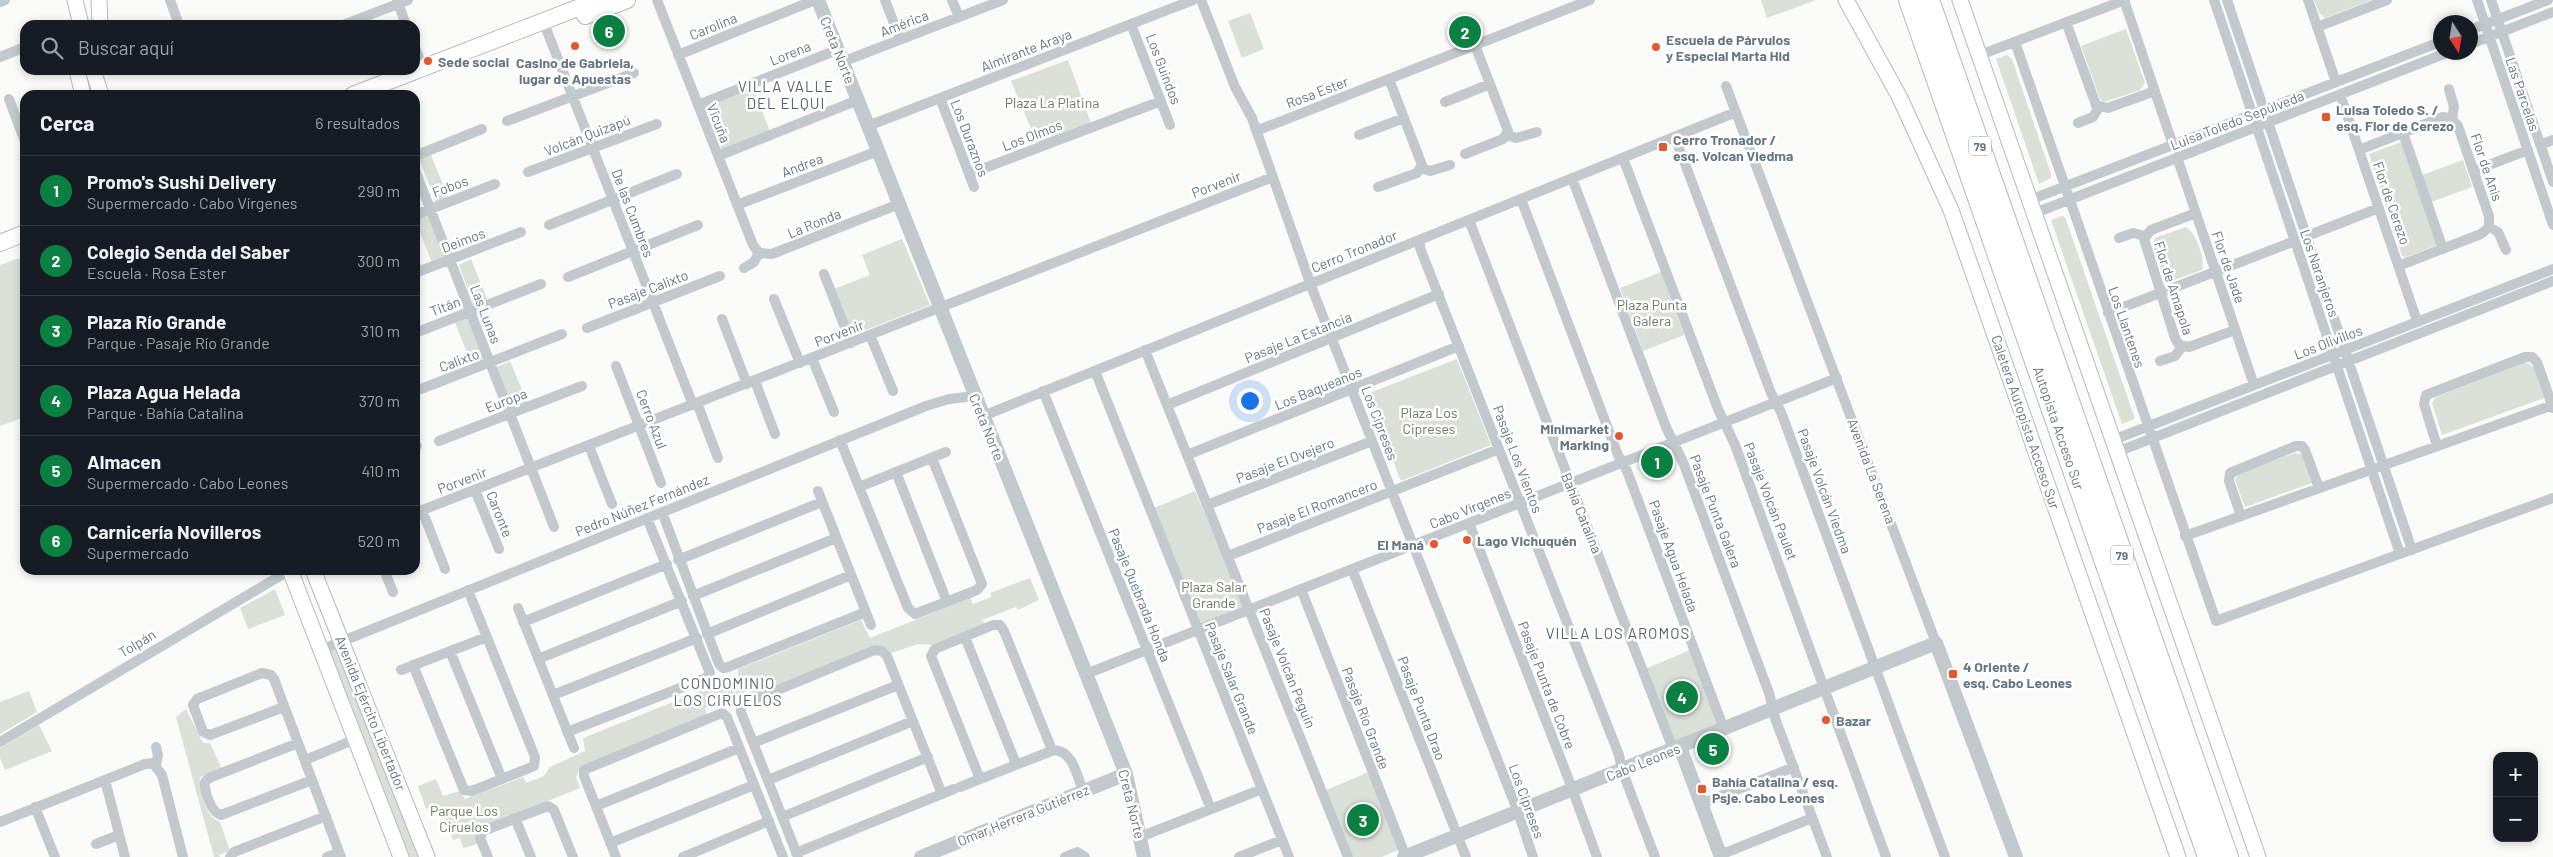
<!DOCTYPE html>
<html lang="es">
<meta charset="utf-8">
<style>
:root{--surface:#171b24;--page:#20242c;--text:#f1f3f6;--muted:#9ea1a6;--line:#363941;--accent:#0b8043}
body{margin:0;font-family:Barlow,sans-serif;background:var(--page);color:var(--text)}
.controls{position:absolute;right:15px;bottom:15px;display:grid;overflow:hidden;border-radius:10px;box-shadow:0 2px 8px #0003}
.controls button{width:45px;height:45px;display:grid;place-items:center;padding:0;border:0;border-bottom:1px solid var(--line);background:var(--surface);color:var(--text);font:25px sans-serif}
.compass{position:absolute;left:2433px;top:15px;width:45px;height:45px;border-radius:50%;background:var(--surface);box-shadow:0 2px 8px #0003;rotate:168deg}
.you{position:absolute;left:1249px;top:400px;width:18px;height:18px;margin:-12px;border:4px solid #fff;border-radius:50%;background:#1a73e8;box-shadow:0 0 0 8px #1a73e833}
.badge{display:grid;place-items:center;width:32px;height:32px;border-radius:50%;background:var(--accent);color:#fff;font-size:16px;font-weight:700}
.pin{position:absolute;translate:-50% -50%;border:2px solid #fff;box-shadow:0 1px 5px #0006}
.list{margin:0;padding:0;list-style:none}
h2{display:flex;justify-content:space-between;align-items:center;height:65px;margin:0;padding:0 20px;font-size:21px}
h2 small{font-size:16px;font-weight:400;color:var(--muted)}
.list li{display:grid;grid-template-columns:32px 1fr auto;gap:15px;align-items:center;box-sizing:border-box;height:70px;padding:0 20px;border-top:1px solid var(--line)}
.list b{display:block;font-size:19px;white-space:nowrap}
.list p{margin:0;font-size:16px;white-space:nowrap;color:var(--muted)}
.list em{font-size:16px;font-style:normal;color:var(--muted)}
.icon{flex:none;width:28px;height:28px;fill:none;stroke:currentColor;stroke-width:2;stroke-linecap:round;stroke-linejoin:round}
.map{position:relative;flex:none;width:2553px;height:857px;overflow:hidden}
.search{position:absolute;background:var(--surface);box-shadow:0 2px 8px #0003;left:20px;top:20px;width:400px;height:55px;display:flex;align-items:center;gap:12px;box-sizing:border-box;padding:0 18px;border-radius:15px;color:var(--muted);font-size:19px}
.panel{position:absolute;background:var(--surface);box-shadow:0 2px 8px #0003;left:20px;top:90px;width:400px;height:485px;border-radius:15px}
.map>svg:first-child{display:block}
.green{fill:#dadfd7}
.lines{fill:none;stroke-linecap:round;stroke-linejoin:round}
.secondary-casing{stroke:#b3babf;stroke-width:17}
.primary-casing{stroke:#b5babe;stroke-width:18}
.motorway-casing{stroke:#b4b9bd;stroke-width:22}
.minor{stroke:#c3c8cc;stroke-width:10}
.tertiary{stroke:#c3c8cc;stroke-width:14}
.secondary{stroke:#fff;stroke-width:15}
.primary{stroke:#fff;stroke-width:16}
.motorway{stroke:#fff;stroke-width:20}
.poi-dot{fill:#e4572e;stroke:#fff;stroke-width:2}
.labels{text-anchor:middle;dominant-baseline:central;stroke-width:5;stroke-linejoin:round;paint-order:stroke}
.shield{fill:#fff;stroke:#939fa8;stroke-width:1}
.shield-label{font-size:12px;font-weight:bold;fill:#657683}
.street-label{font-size:14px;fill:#657683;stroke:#fff}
.poi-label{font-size:14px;font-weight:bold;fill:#657683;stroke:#fff;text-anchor:start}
.park-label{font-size:14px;fill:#687a64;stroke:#fff}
.neighbourhood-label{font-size:15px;letter-spacing:1px;fill:#57646e;stroke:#fff}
</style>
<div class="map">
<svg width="2553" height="857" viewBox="0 0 2553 857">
<rect width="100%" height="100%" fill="#fafaf8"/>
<path class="green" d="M1761,0H1816L1767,18Z
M2314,0H2371L2325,18L2319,13Z
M1250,13L1264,49L1242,58L1228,21Z
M2126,29L2145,83L2140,90L2104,102L2100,99L2081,46Z
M2007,55L2012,59L2051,174V178L2039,184L1996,59Z
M1068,60L1091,123L1037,143L1011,81Z
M754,89L770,132L722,150L705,107Z
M2401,142L2414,178L2463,160L2472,187L2423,205L2437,245L2406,257L2402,256L2369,154Z
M431,155L448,197L436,202L419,159Z
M427,214L444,258L432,263L415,219Z
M2061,216L2065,217L2134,416V419L2122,424L2051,220Z
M2186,227C2197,235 2205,257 2202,270L2169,282L2165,280L2153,247L2155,238Z
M902,239L930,305L853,335L834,289L870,275L862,255Z
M19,258L25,274V417L0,426V265Z
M471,259L488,301L474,307L459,265Z
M1661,272L1684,335L1643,351L1620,288Z
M470,316L488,361L473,367L455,323Z
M1457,359L1491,445L1401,481L1367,394Z
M510,361L528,404L513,409L497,367Z
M2525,362L2534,367L2544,398L2442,435L2432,403L2436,397Z
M2295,453L2301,454L2312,483L2245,507L2235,480L2238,474Z
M1195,491L1244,604L1243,609L1205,624L1201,622L1154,508Z
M1030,578L1039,600L1018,610L1016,607L982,620L985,624L932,645L918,644L891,653L885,647L876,646L752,697L749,691L705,708L707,716L580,768L576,777L580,788L481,828L475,838L478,844L463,848L460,838L453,840L440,805L426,809L418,786L436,779L443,796L460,791L465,799L523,777L526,783L544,776L550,767L585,751L583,738L738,676V669L861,620L870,638L970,598L973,604L991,597L990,593Z
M275,589L285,615L248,629L240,608Z
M338,648L421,857H405L329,652L332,649Z
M1690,650L1718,725L1674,743L1645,669Z
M29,691L37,712L0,734V702Z
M186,709L201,739L204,743H210L222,769L200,777C199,793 204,815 220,822L230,851L219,855L220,857H214L176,717Z
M39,725L52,751L5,770L0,758V748Z
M1369,772L1400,849L1382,857H1353L1326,790Z"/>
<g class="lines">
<g class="secondary-casing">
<path id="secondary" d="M75,0L81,25
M99,0L100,25
M1846,0L1900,98L1951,210L2178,857
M1960,0L2258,857
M77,70L83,95
M93,70L101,95
M290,570L401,857
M313,570L427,857"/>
</g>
<g class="primary-casing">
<path id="primary" d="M585,16L627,0
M353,95L598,0
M0,243L25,233"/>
</g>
<g class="motorway-casing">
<path id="motorway" d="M1909,0L2208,857
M1929,0L2228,857"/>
</g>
<path class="minor" d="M170,0L179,25
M397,0L406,25
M657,0L753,245L759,253
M885,0L900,39
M952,0L959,17
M1201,0L1235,87L1252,118L1313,291L1518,812L1533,857
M2124,0L2173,145
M2214,0L2400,554
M2227,0L2412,550
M2308,0L2336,82
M2477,0L2553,225
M2491,0L2553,182
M0,2L5,0
M2066,22L2096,105L2108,108L2155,91
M1131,24L1170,125
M343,25L408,0
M2317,27L2387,0
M2470,30L2548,0
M547,31L693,405
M2015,42L2216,621L2553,498
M2470,44L2553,12
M415,47L423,68
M678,55L815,0
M1980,55L2125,0
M0,57L25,47
M842,62L1003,0
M1726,86L1936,643
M2449,89L2454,107L2452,119
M385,94L386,95
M2340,94L2417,321
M940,98L974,187
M9,99L25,142
M1445,102L1490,84
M698,105L837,50
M507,121L634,73
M2078,123L2093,117L2099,107
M868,126L1193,0
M1256,131L1590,0
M2403,133L2443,249
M1359,135L1404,118
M1507,135L1516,138L1537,132
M1675,137L1771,393L1781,412L1945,857
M2540,145L2553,140
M2359,150L2443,117L2452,119L2458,126L2489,216V227L2481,234L2398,266
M1465,154L1503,139L1508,131L1475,45
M415,156L482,129
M718,156L858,100
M2177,157L2254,385
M1623,158L1718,409L1735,445L1886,857
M1421,168L1430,171L1450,165
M415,170L554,527
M2473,171L2528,150
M528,172L657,124
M969,174L1161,101
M1572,178L1666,427L1683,462L1769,693L1776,721L1827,857
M1378,187L1417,173L1422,165L1389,79
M1521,199L1618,455L1627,471L1724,729
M2030,200L2440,42
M737,205L878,151
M2035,213L2449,52
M2196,213L2151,230L2144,239L2175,338L2179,345L2189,347L2235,330
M415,215L495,184
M1469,220L1673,749
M549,225L677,174
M2489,227L2498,232L2506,250
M2307,236L2379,208
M2119,238L2133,233L2145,236
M1420,240V248L1619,755L1622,770L1655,857
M759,253L772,254L899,204
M744,268L754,262L759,253
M415,273L521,232
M824,274L851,343
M568,277L698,225
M774,299L800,363
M2108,313L2295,241
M722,319L747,384
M587,328L720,276
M415,333L541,284
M870,335L893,391
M1145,350L1348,857
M812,358L834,412
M2160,361L2175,356L2182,347
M616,366L661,483
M1095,371L1289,857
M755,381L775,434
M421,389L562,334
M1043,391L1211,809
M697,403L718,458
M1167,405L1439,294
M983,416L1736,112
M840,440L908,608L915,614L977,590L982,584L932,458
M2113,440L2553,269
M439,441L582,386
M589,446L612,504
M2437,446L2424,404L2426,395L2525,357H2532L2537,362L2553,408
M415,447L417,446
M2117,452L2553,281
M1187,455L1459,346
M896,472L947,602
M859,487L946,452
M475,490L499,549
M818,491L871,625
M1207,505L1372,441
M422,510L445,569
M662,512L719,664L723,668L728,667L866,612
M415,513L1273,177
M2241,516L2229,481L2230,473L2296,446H2302L2305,450L2319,488
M1469,523L1567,775L1597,857
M2185,536L2553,405
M1228,556L1499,449
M678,560L822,502
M1352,569L1466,857
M384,570L393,592
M1301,589L1406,857
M693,596L836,538
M518,608L574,748
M523,622L667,564
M707,634L851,575
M965,637L1016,764
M323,649L926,406L949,399L975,396
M450,651L502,779
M538,659L682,601
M413,665L464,790L472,791L534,766L535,757L468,590
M401,670L487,637
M1086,674L1837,378
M553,695L697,638
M284,707L210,735L203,732L193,705L197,699L262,673L271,675L274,679L341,857
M567,732L706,678L710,673L647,518
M0,742L290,570
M298,743L209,778L205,782C204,792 211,812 221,815L312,780
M753,743L898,685
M305,760L356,739
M156,765L158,755L156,747
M980,779L931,656L935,649L993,625H1000L1004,631L1052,750
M105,780L125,857
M768,780L913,721
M960,787L1054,750C1073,751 1077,776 1083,791
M1701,804L1794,767
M596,806L739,748
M35,807L55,857
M782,817L928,757
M515,818L531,857
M0,822L145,764L153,763L162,775L183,857
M1140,837L1262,789
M610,843L754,785
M96,844L119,835
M796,853L954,789
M1720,855L1812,818
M230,857L234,852L326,816
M327,857L339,852
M488,857L480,838L483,831L548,806L554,810L573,857
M616,857L584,776V770L722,713L727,717L783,857
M683,857L769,821
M798,857L741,712V707L746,703L875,650L882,651L887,656L942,794
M1065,857L1077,852L1085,857
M1239,857L1282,840"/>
<path class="tertiary" d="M818,0L1126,774L1144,857
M1680,747L1721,857
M921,857L1126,774
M1404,857L1936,643L2016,857"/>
<use href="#secondary" class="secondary"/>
<use href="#primary" class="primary"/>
<use href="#motorway" class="motorway"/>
</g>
<g class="poi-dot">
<circle cx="575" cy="46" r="5"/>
<circle cx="1656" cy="47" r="5"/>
<circle cx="428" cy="61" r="5"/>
<rect x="2321" y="112" width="10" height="10" rx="2.5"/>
<rect x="1658" y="142" width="10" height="10" rx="2.5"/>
<circle cx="1619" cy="436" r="5"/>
<circle cx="1467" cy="540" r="5"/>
<circle cx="1434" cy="544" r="5"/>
<rect x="1948" y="669" width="10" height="10" rx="2.5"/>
<circle cx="1826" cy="720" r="5"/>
<rect x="1697" y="784" width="10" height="10" rx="2.5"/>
</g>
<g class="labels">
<g class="shield">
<rect x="1969" y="136.5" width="22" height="19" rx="4"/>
<rect x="2111" y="545.5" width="22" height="19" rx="4"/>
</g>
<g class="shield-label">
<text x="1980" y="146">79</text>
<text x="2122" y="555">79</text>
</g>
<g class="street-label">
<text transform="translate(904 23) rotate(-21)">América</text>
<text transform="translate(713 26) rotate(-22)">Carolina</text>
<text transform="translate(838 50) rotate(68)">Creta Norte</text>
<text transform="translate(1026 50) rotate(-21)">Almirante Araya</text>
<text transform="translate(790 53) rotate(-22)">Lorena</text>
<text transform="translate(1164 69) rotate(69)">Los Guindos</text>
<text transform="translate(1317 92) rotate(-21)">Rosa Ester</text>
<text transform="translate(2523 94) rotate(71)">Las Parcelas</text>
<text transform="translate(2237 120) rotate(-21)">Luisa Toledo Sepúlveda</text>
<text transform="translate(719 123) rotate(69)">Vicuña</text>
<text transform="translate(587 135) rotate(-21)">Volcán Quizapú</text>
<text transform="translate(1032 135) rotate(-21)">Los Olmos</text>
<text transform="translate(970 138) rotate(69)">Los Duraznos</text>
<text transform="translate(802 165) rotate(-21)">Andrea</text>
<text transform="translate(2487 167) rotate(71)">Flor de Anís</text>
<text transform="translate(1216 184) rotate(-21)">Porvenir</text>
<text transform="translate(450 186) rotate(-21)">Fobos</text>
<text transform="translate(2392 203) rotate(71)">Flor de Cerezo</text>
<text transform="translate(633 213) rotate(69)">De las Cumbres</text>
<text transform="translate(814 223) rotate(-22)">La Ronda</text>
<text transform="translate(463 240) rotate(-21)">Deimos</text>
<text transform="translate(1354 251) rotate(-22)">Cerro Tronador</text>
<text transform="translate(2229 267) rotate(71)">Flor de Jade</text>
<text transform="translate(2320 273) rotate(71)">Los Naranjeros</text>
<text transform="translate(2174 288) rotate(72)">Flor de Amapola</text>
<text transform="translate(648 289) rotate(-21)">Pasaje Calixto</text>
<text transform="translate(445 306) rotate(-21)">Titán</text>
<text transform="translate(486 314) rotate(69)">Las Lunas</text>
<text transform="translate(2127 327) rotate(71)">Los Llantenes</text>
<text transform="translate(839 333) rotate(-21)">Porvenir</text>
<text transform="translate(1298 337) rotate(-22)">Pasaje La Estancia</text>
<text transform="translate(2328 342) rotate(-21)">Los Olivillos</text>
<text transform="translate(459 360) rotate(-21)">Calixto</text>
<text transform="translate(1318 388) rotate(-22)">Los Baqueanos</text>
<text transform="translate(506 400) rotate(-21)">Europa</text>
<text transform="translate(652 419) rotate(69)">Cerro Azul</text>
<text transform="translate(2026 422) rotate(71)">Caletera Autopista Acceso Sur</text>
<text transform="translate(1380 423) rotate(69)">Los Cipreses</text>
<text transform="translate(987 427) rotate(68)">Creta Norte</text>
<text transform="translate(2059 428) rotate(71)">Autopista Acceso Sur</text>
<text transform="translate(1518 459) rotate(69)">Pasaje Los Vientos</text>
<text transform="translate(1285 460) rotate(-21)">Pasaje El Ovejero</text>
<text transform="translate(1872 471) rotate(69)">Avenida La Serena</text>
<text transform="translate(462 480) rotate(-21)">Porvenir</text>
<text transform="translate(1825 491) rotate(70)">Pasaje Volcán Viedma</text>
<text transform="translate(1771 501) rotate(69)">Pasaje Volcán Paulet</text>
<text transform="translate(642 505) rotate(-22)">Pedro Núñez Fernández</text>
<text transform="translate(1317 506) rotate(-21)">Pasaje El Romancero</text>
<text transform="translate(1470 508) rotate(-22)">Cabo Vírgenes</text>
<text transform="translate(1716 511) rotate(69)">Pasaje Punta Galera</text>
<text transform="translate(1582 513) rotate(68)">Bahía Catalina</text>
<text transform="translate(500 514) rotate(68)">Caronte</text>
<text transform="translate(1674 556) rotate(70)">Pasaje Agua Helada</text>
<text transform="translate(1140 595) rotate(68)">Pasaje Quebrada Honda</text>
<text transform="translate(137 643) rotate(-31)">Tolpán</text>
<text transform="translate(1288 668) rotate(68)">Pasaje Volcán Peguin</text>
<text transform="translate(1232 678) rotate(68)">Pasaje Salar Grande</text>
<text transform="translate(1547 685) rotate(69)">Pasaje Punta de Cobre</text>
<text transform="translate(1422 708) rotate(69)">Pasaje Punta Drao</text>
<text transform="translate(371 713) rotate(68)">Avenida Ejército Libertador</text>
<text transform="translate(1366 718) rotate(69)">Pasaje Río Grande</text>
<text transform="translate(1643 762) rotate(-22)">Cabo Leones</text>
<text transform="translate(1527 801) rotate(70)">Los Cipreses</text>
<text transform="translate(1132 804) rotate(76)">Creta Norte</text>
<text transform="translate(1023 815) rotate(-22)">Omar Herrera Gutiérrez</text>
</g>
<g class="poi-label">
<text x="1666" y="39">Escuela de Párvulos<tspan x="1666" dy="16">y Especial Marta Hid</tspan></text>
<text x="438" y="61">Sede social</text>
<text x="575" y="62" text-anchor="middle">Casino de Gabriela,<tspan x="575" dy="16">lugar de Apuestas</tspan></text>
<text x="2336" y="109">Luisa Toledo S. /<tspan x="2336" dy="16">esq. Flor de Cerezo</tspan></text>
<text x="1673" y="139">Cerro Tronador /<tspan x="1673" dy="16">esq. Volcan Viedma</tspan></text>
<text x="1609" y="428" text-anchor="end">Minimarket<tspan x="1609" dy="16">Marking</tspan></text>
<text x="1477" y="540">Lago Vichuquén</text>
<text x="1424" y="544" text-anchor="end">El Maná</text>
<text x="1963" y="666">4 Oriente /<tspan x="1963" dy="16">esq. Cabo Leones</tspan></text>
<text x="1836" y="720">Bazar</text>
<text x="1712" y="781">Bahía Catalina / esq.<tspan x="1712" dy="16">Psje. Cabo Leones</tspan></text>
</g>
<g class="park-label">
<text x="1052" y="102">Plaza La Platina</text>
<text x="1652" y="304">Plaza Punta<tspan x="1652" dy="16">Galera</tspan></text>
<text x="1429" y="412">Plaza Los<tspan x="1429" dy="16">Cipreses</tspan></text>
<text x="1214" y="586">Plaza Salar<tspan x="1214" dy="16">Grande</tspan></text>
<text x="464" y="810">Parque Los<tspan x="464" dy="16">Ciruelos</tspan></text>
</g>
<g class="neighbourhood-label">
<text x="786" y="86">VILLA VALLE<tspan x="786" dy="17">DEL ELQUI</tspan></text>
<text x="1618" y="633">VILLA LOS AROMOS</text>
<text x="728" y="683">CONDOMINIO<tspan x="728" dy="17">LOS CIRUELOS</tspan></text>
</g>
</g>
</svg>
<div class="controls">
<button>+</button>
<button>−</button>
</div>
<svg class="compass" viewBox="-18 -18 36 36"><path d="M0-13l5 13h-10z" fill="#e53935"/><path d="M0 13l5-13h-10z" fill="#9ea1a6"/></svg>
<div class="you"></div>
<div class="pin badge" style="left:1657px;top:462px">1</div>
<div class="pin badge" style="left:1465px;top:32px">2</div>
<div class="pin badge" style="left:1363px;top:820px">3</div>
<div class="pin badge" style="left:1682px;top:697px">4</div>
<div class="pin badge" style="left:1713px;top:749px">5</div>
<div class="pin badge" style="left:609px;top:31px">6</div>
<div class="search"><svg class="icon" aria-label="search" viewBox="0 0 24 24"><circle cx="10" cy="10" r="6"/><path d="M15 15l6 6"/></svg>Buscar aquí</div>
<section class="panel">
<h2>Cerca<small>6 resultados</small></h2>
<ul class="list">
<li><span class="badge">1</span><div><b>Promo's Sushi Delivery</b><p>Supermercado · Cabo Vírgenes</p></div><em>290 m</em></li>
<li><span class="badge">2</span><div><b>Colegio Senda del Saber</b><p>Escuela · Rosa Ester</p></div><em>300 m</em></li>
<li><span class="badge">3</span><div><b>Plaza Río Grande</b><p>Parque · Pasaje Río Grande</p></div><em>310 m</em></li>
<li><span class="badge">4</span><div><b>Plaza Agua Helada</b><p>Parque · Bahía Catalina</p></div><em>370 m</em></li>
<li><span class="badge">5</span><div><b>Almacen</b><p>Supermercado · Cabo Leones</p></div><em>410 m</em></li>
<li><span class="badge">6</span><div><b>Carnicería Novilleros</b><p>Supermercado</p></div><em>520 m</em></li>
</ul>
</section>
</div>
